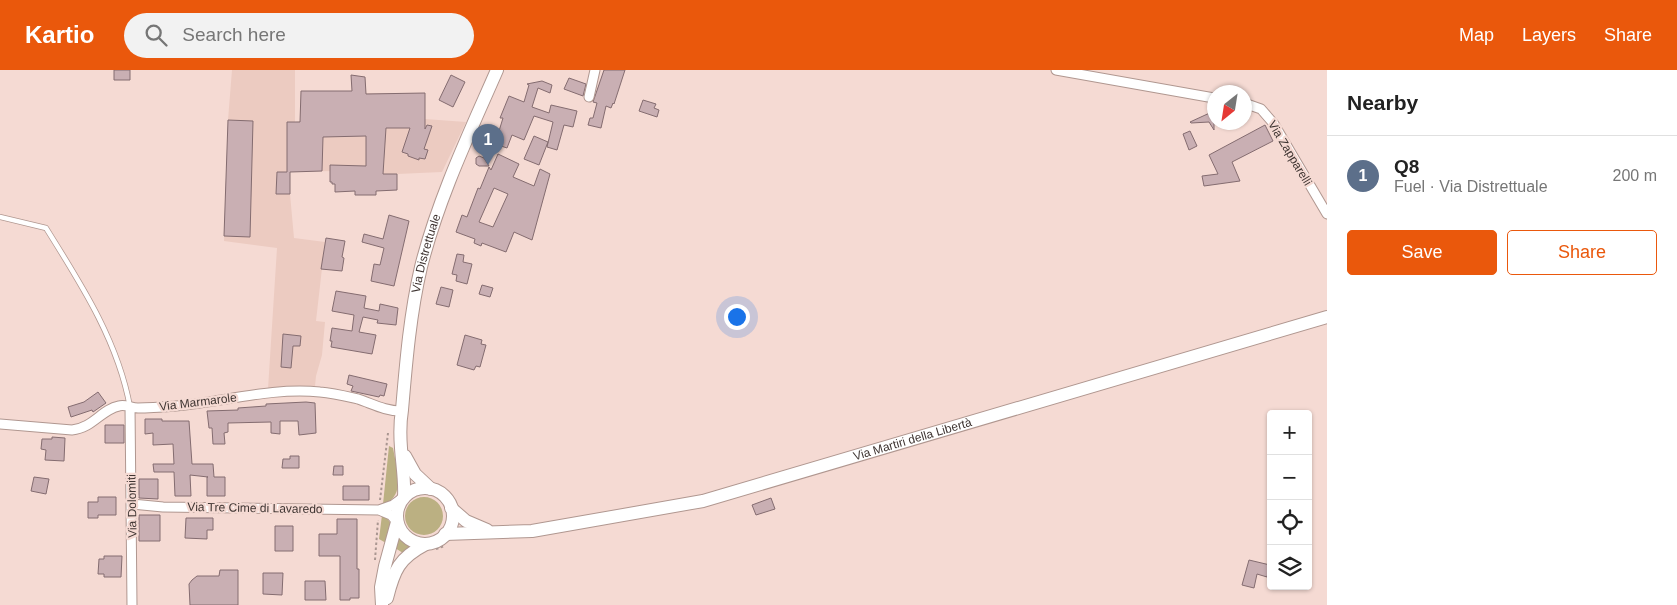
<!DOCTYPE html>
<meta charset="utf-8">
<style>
:root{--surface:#fff;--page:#f2f2f2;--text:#222;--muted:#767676;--line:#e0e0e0;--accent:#ea580c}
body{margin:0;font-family:Arial,sans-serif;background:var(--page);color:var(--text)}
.controls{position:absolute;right:15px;bottom:15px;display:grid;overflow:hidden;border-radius:5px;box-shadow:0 1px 4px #0004}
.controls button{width:45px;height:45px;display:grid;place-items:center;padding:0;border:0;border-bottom:1px solid var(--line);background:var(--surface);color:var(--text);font:25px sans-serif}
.compass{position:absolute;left:1207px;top:15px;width:45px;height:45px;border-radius:50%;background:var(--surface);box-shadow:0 1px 4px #0004;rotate:210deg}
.you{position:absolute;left:736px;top:246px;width:18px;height:18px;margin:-12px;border:4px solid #fff;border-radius:50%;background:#1a73e8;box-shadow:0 0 0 8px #1a73e833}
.badge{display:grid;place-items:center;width:32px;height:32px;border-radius:50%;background:var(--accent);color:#fff;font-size:16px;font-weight:700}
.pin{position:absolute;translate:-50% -41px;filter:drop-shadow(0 1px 2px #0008)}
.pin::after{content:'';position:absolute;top:26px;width:18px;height:15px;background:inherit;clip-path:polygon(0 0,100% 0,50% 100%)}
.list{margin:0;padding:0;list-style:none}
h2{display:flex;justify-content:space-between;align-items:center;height:65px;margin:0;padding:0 20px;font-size:21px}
h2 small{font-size:16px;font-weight:400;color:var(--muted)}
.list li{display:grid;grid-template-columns:32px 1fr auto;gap:15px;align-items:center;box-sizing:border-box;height:80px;padding:0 20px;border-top:1px solid var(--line)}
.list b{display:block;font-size:19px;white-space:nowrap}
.list p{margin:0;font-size:16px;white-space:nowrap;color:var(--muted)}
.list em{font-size:16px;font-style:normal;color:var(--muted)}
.actions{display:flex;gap:10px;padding:15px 20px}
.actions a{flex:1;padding:11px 0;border:1px solid var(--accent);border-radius:5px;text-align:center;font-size:18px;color:var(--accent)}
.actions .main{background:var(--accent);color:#fff}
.icon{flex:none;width:28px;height:28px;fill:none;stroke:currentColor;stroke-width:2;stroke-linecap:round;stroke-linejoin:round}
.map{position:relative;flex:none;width:1327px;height:535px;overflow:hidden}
header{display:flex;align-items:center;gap:30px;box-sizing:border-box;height:70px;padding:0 25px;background:var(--accent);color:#fff}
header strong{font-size:24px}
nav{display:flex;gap:28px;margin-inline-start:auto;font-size:18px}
.search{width:350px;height:45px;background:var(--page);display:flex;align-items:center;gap:12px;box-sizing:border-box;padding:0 18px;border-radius:28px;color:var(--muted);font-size:19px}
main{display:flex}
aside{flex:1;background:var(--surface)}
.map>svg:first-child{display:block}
.built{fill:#eccbc1}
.green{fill:#bbb082}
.building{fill:#c9afb3;stroke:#846c70;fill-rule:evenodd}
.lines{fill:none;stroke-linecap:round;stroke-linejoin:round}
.lane-casing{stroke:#b09790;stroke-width:6}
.street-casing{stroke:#b09790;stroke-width:11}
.secondary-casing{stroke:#b09790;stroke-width:14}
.path{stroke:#aa9691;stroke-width:2;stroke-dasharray:2.5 2.5;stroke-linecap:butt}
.lane{stroke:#fff;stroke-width:4.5}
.street{stroke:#fff;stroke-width:9}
.secondary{stroke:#fff;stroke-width:12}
.labels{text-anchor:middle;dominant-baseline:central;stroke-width:4.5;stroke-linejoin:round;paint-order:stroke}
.street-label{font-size:12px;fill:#3f3532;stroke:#f5dad3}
</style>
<header>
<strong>Kartio</strong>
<div class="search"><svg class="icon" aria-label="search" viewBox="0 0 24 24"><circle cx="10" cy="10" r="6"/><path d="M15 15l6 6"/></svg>Search here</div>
<nav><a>Map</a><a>Layers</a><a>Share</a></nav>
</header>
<main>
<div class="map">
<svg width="1327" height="535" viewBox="0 0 1327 535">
<rect width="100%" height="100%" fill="#f5dad3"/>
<path class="built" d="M232,0H295V52L300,51L301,21H352L351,5L365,7L366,23H425V49L466,52L442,102L397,104V120L376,121V125H355V121L335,122V101L277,102V124H290L294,168L325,172L316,251L325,252L322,285L316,306L315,316L268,319L277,178L224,171L228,50Z"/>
<path class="green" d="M389,376L393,378C396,396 407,427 383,434Z
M405 446a19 19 0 1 1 38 0a19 19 0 1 1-38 0Z
M382,445L387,448L391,454L386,473L379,469Z
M399,468L411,477L403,483L395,478Z"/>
<path class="building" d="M114,0H130V10H114Z
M604,0H625L614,34L613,33L611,38L606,36L601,58L588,55L590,48H593L597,33L593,32Z
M351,5L365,7L366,24L425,23V59L427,55L432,56L424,79L428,80L425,89L419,88V90L408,86V84L402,82L410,58H386L383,104H397V120L376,121V125H355V121L335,122V114H332V112H330V95L366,96V66L323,67L322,101L290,102V124H276L277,102H287V52H300L301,21H352Z
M451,5L465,12L453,37L439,30Z
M569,8L586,14L583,26L564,19Z
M542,11L552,15L550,23L538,18L532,37L549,43L551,35L577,41L573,57L564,55L557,80L547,77L553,52L534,46L524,70L512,65L507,78L495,74L503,48H500L509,26L524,32L529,15L527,14Z
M643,30L656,34L654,38L659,40L657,47L639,41Z
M1214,41V60L1209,52L1191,53L1190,52Z
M228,50L253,51L250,167L224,166Z
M1265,55L1273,71L1232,92L1240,111L1204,116L1202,106L1218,104L1209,85Z
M1190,61L1197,76L1189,80L1183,64Z
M534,66L548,72L539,95L524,89Z
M498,84L519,94L513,107L534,116L540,99L550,104L532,170L514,162L506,182L482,173L481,176L474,173L475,169L456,162L462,145L467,147L478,118L480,119L489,97L491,100ZM494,118L508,124L493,157L479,152Z
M479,86L484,88L489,96H479L476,94V88Z
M389,145L409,151L394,216L371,211L374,194L380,195L384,178L362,172L364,164L383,169Z
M326,168L345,171L342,187L344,188L342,201L321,199Z
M457,184L464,185L463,192L472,194L467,214L456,211L457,205L452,204Z
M482,215L493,218L490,227L479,224Z
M441,217L453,220L449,237L436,234Z
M336,221L366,226L364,238L379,241L380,234L398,238L396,255L377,253L378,250L363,247L359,262L376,265L372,284L331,277L332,271H330L332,258L352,261L354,245L332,241Z
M283,264L301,266L300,276H293L291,298L281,297Z
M465,265L482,270L481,274L486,275L480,297L476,296L474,300L457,295Z
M349,305L387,314L384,326L380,325L379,327L351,321L353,316L347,314Z
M98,322L106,333L93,342L92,340L71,347L68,337L84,332Z
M306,332L315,333L316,363L299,365L298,351H280V364L271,363V352L228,353V362L224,363L225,374H213L212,358H209L207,341L238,340V338L266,336V334Z
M145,349H162V351H189L192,394H213L214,407H225V426H207V407H208L190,405L191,426H175L174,402H154L153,394H174L173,374L153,375V363L145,364Z
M105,355H124V373H105Z
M52,367L65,368L64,391L45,390L46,380L41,379L42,369H52Z
M290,386H299V398H282L283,389H290Z
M334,396H343V405H333Z
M34,407L49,409L46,424L31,421Z
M139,409H158V429L139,428Z
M343,416H369V430H343Z
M98,427H116V445H98V448H88V432H98Z
M771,428L775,439L756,445L752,435Z
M139,445H160V471H139Z
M186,448H213V460H207V469L185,468Z
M337,449H357V499H359V528H350V530H340V486H319V464H337Z
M275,456H293V481H275Z
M104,486H122L121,507H104V504H98L99,489H104Z
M1249,490L1270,495L1267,507L1257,504L1254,518L1242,515Z
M220,500H238V535H190L189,514L192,510L197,506H219Z
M263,503H283L282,525L263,524Z
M305,511H325L326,530H305Z"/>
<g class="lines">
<g class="lane-casing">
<path id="lane" d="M0,147L46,158C81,214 118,271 130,337"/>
</g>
<g class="street-casing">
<path id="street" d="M1056,0L1214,28
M589,27L595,0
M1244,33L1261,39L1274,54L1327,144
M130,337L132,535
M0,354L72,360C93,358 102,339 119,336C125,334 131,338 138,338C150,338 163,337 176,336C223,332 272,317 320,322C333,323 345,326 358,329C373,334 385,341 401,341
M132,434L163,437L379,440
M397,452L391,445L379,440L393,435L404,427"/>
</g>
<g class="secondary-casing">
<g id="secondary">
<path d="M405,386L415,404L431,419"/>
<circle cx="425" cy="446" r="28"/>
<path id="s1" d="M404,427C405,410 402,394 401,378C400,365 400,352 402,340C406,293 410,244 421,197C438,129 469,64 497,0"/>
<path d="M451,438L466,451L487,460"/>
<path id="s2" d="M445,464L532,461L703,431L1327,247"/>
<path d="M387,528C394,500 399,488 426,474"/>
<path d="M382,535L381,517L385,496L397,452"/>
</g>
</g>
<path class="path" d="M380,430L388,363
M436,479L445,476
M375,490L378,450"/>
<use href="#lane" class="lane"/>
<use href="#street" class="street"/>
<use href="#secondary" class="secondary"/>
</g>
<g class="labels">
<g class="street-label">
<text transform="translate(1290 83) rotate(59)">Via Zapparelli</text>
<text stroke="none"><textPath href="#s1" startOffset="246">Via Distrettuale</textPath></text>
<text transform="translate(198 332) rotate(-7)">Via Marmarole</text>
<text stroke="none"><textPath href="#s2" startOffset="479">Via Martiri della Libertà</textPath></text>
<text transform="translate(132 436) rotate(-91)">Via Dolomiti</text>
<text transform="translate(255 438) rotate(1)">Via Tre Cime di Lavaredo</text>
</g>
</g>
</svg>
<div class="controls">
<button>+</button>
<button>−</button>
<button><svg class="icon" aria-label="locate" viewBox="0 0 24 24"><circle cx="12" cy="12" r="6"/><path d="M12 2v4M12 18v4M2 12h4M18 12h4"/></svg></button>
<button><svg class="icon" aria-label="layers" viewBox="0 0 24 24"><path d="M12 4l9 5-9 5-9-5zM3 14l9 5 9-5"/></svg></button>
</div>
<svg class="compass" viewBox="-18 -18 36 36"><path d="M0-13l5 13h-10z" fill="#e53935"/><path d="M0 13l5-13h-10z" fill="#767676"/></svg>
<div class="you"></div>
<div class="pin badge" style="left:488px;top:95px;background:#5c6f8a">1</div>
</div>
<aside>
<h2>Nearby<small></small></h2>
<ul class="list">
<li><span class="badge" style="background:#5c6f8a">1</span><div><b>Q8</b><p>Fuel · Via Distrettuale</p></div><em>200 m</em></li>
</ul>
<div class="actions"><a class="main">Save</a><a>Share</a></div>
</aside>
</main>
